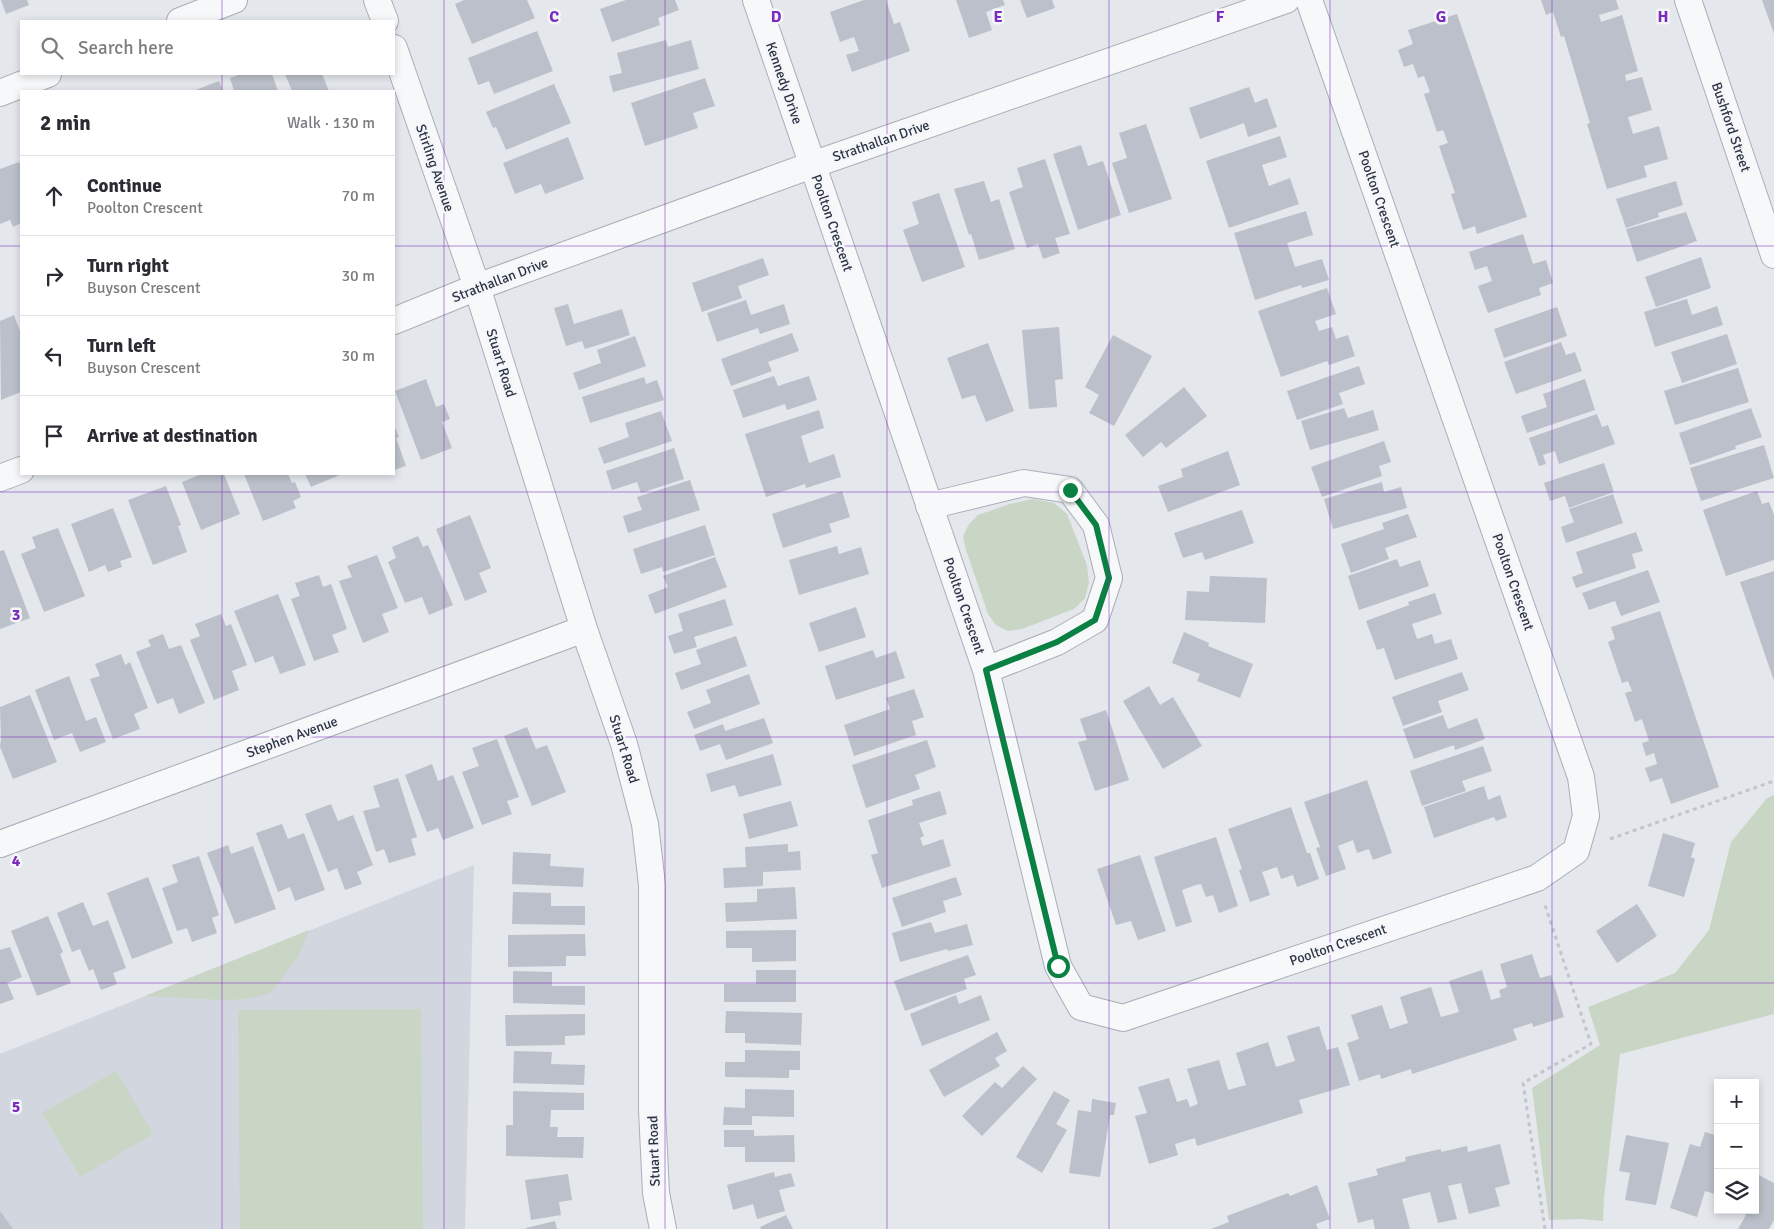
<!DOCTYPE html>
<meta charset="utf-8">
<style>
:root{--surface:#fff;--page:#f7f7f7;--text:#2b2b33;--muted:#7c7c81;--line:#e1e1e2}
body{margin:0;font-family:Signika,sans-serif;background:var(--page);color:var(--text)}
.controls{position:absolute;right:15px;bottom:15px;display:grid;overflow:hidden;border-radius:0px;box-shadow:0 2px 8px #0003}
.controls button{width:45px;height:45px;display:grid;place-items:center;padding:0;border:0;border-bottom:1px solid var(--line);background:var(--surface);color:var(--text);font:25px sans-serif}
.stop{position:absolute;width:15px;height:15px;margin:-11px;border:4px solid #0b8043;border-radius:50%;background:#fff}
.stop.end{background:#0b8043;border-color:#fff;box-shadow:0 1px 5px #0008}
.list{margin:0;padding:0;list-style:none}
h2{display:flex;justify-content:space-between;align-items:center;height:65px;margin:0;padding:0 20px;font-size:21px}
h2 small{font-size:16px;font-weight:400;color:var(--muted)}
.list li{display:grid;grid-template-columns:32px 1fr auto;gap:15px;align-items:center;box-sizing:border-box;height:80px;padding:0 20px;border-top:1px solid var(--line)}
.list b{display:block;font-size:19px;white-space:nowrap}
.list p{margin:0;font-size:16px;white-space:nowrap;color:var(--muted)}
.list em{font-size:16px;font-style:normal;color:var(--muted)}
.icon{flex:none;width:28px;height:28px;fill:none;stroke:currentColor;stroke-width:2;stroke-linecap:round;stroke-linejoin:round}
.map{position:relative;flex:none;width:1774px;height:1229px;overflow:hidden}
.search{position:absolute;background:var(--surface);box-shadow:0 2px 8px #0003;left:20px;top:20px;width:375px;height:55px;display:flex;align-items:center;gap:12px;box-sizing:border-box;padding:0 18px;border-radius:0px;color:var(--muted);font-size:19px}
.panel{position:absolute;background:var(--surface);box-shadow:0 2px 8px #0003;left:20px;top:90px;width:375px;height:385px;border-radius:0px}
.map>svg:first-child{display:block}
.built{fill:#d2d6de}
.green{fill:#c9d6c5}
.building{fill:#bbc0ca}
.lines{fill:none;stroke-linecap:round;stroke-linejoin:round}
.minor-casing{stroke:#a9aeb7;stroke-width:28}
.path{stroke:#c2c5cb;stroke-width:3;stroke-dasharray:4 4;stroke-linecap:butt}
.minor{stroke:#f7f8fa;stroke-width:26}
.route{stroke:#0b8043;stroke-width:6}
.grid{fill:none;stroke:#7b2cbf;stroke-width:1;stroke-opacity:0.55}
.labels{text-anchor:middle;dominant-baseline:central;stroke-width:5;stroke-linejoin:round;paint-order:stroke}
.street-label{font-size:14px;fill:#2b3445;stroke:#f4f6f9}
.grid-label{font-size:16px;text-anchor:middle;font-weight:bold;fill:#7b2cbf;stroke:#f4f6f9;stroke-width:5;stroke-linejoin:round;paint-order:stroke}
</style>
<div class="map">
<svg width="1774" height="1229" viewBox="0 0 1774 1229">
<rect width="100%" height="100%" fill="#e4e7ec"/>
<path class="built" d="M474,865L465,1229H0V1054Z"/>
<path class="green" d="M1033,499L1054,503L1067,514L1087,565L1089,583L1085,598L1074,609L1022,629L1008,631L996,625L988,614L966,550L963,536L969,524L978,515L1010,504Z
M1774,795V1014L1620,1054L1604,1198L1603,1221L1581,1219L1549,1220L1532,1088L1600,1045L1588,1007L1675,973L1709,930L1731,842L1767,798Z
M309,930L298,957L271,993L248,999L223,1000L145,996Z
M421,1009L423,1229H240L238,1010Z
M116,1071L153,1134L80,1177L42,1113Z"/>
<path class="building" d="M1,0H27L29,5L6,14Z
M464,0H527L535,18L472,44L455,4Z
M626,0H675L679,10L658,18L660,25L612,42L600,9Z
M864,0H886L894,24L900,22L910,51L852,72L846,55L859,51L854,37L840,42L830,12Z
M956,0H1003L1005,5L986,12L992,30L969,38Z
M1020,0H1052L1055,8L1027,18Z
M1541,0H1616L1619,9L1599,15L1601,22L1622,15L1638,71L1625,75L1626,81L1642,77L1652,110L1628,117L1633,134L1659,126L1668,159L1644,166L1647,177L1607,189L1587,124L1590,123L1564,36L1561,37L1553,12L1546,15Z
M1762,0H1774V34Z
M1457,14L1527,217L1477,234L1475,226L1463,230L1451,194L1455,193L1439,146L1448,143L1443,130L1437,132L1424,94L1430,92L1424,76L1418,78L1413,64L1404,67L1398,50L1413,44L1408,30Z
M537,31L553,71L494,94L489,81L478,85L468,58Z
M666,40L668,47L691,40L699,69L613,92L609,76L622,73L617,53Z
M241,74H272L278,91H234L230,78Z
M285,74H322L329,91H292Z
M705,78L715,106L693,113L698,128L645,146L631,103Z
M219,81L223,91H193Z
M554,84L571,123L506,150L496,127L493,128L486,112Z
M1249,87L1255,103L1267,98L1277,127L1248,137L1244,123L1200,139L1189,108Z
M1146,124L1172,199L1129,213L1112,163L1127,158L1119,133Z
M1280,136L1287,157L1262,165L1269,186L1290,178L1299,204L1229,228L1206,161Z
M568,137L584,179L545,194L541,184L515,194L503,163Z
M1081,145L1088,166L1103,161L1121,215L1078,230L1053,154Z
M1045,159L1070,234L1055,238L1060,253L1043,259L1038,244L1027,248L1009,192L1023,187L1017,168Z
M19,162L21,168V223L13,227L10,220L0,224V169Z
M984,181L991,202L999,199L1015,249L979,260L971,234L969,235L954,189Z
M1676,181L1683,205L1658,213L1659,217L1626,228L1616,199Z
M939,193L965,267L922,282L903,230L919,224L912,202Z
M1306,211L1313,235L1287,243L1295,267L1322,259L1329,280L1302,288L1301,285L1255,300L1234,233Z
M1686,212L1697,241L1637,262L1626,229Z
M1523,234L1533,264L1546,260L1553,283L1539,288L1541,295L1488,313L1478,286L1492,281L1487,266L1475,270L1469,252Z
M1701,257L1711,288L1656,307L1645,277Z
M763,258L769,275L738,286L742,298L702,312L692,283Z
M1327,288L1336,314L1315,321L1319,331L1332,327L1336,339L1348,335L1355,356L1329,365L1327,361L1281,377L1258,311Z
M1687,299L1692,315L1717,306L1723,325L1655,347L1644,312Z
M746,300L751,315L784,304L790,324L760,334L758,328L717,342L707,313Z
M568,304L574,324L622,309L630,335L585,349L582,341L566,346L554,308Z
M1557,307L1567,336L1504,358L1494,329Z
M14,315L21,334V392L1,400L0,321Z
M1059,327L1063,379L1055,380L1057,407L1029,409L1022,330Z
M792,333L799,351L768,362L772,371L731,386L721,359Z
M1727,334L1737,364L1682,383L1671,352Z
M1113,335L1152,356L1114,426L1089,413L1099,395L1085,387Z
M635,336L646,366L579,390L573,373L601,363L597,350Z
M1561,342L1566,355L1575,352L1582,371L1516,394L1504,362Z
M988,343L1014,411L986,422L975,395L962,399L947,358Z
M1359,366L1365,384L1339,393L1343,404L1297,420L1287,391Z
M1738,368L1749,402L1675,425L1664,391Z
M774,376L778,386L809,376L817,400L787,410L785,404L743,418L733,390Z
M644,377L646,384L657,380L664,400L590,423L582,397Z
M426,379L436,407L444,404L450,419L442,422L452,448L421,460L395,391Z
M1585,379L1595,410L1527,433L1521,416L1547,407L1543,394Z
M1184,387L1207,416L1166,448L1161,442L1143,457L1125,435Z
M1344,408L1348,418L1373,410L1379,430L1310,450L1301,421Z
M1751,408L1762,437L1735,446L1736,449L1690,465L1679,433Z
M819,410L824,428L801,436L809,463L834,454L841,477L806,488L805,484L766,497L745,434Z
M661,411L672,441L604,464L598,448L629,437L625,423Z
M1597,414L1602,427L1608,425L1615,444L1559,464L1555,451L1543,455L1546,464L1539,466L1529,438Z
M394,425L399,437L396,438L406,466L394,470Z
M1384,441L1391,462L1379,466L1382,476L1322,497L1311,467Z
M1764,445L1774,478L1701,501L1690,468Z
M674,448L684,479L641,493L637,482L612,490L606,471Z
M1228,451L1240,485L1168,512L1158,486L1183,477L1181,469Z
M1604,463L1614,492L1569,508L1565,496L1550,501L1544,483Z
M202,474H224L240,514L201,530L182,482Z
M244,474H288L292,483L295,482L301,497L293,501L296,508L263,521Z
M305,474H342L311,487Z
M690,480L700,510L628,533L623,516L642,510L637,497Z
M1382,482L1384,492L1401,487L1407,508L1333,529L1324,499Z
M166,486L181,525L178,526L187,552L153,565L128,500Z
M842,491L850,517L829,524L832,532L783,548L772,514Z
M1757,491L1762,504L1769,502L1774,515V560L1726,576L1703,510Z
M1613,494L1623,523L1566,543L1561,527L1574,522L1569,509Z
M113,508L132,557L120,561L122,567L108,572L105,565L89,572L71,524Z
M1242,510L1254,543L1205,560L1202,552L1183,558L1174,533Z
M1408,514L1417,537L1385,548L1389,559L1351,573L1341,544L1384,529L1382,523Z
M470,515L491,568L479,573L487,592L465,601L436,529Z
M705,525L715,555L663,572L662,567L641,574L633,549Z
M58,528L85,596L44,612L21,554L36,548L32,537Z
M1636,532L1643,551L1632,554L1636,568L1576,588L1572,577L1583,573L1576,552Z
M418,536L423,547L428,545L453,605L429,615L422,597L405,603L388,562L396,558L392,547Z
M837,546L839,554L861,547L869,574L799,595L789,560Z
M4,550L30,618L0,629V551Z
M377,555L398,608L382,614L389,632L363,643L339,581L352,577L347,566Z
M715,557L727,587L655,614L648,595L668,587L663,576Z
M1397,559L1400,567L1420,560L1429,586L1359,610L1348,576Z
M1648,570L1660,602L1621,616L1615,601L1589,610L1582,593Z
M1774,571V681L1740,582Z
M319,575L323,587L331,584L347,629L332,635L339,652L314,661L291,599L300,596L295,583Z
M1210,576L1267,578L1265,623L1185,620L1187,591L1209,592Z
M1435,593L1442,614L1412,624L1417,639L1432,634L1435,644L1451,639L1458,659L1395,680L1384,648L1377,650L1366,621L1409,605L1408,602Z
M278,594L306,665L280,674L273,656L255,663L234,611Z
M725,599L733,625L694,637L697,647L674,654L668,636L683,631L678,614Z
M856,607L866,637L819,652L809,623Z
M1660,611L1719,787L1671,804L1662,778L1650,782L1645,768L1657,764L1654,753L1646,756L1642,743L1649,741L1642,719L1635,722L1625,693L1632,691L1628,681L1622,683L1608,642L1615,639L1611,627Z
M221,614L226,626L231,624L247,665L232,671L239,690L214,700L190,640L200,636L195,624Z
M1184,632L1209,643L1208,646L1253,664L1240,698L1197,681L1200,674L1172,663Z
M163,634L169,649L181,645L205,703L179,714L173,698L157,704L136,652L151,646L148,640Z
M736,636L747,666L681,690L675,673L701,664L696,650Z
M873,650L876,658L896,651L905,678L836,700L825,666Z
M121,654L125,665L130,662L148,708L134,714L140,729L113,739L90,679L100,676L95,664Z
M1462,672L1469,690L1438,701L1442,712L1403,726L1392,697Z
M749,674L760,704L694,729L687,712L711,703L706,690Z
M69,676L86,721L96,717L106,742L80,752L72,733L54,740L35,690Z
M1149,686L1160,705L1173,697L1202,746L1163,769L1123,701Z
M914,689L924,717L912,721L916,735L854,756L844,725L890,709L886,698Z
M30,695L57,762L13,779L0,747L1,739L0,707Z
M1106,710L1129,780L1095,791L1078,742L1087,740L1080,719Z
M1443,715L1448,729L1477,718L1485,739L1455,750L1454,745L1414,759L1403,729Z
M764,718L773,743L726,760L720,744L700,751L694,735L723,724L725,731Z
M527,727L536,749L547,745L566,792L532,806L504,736Z
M497,739L519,797L507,801L512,814L482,825L462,772L479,766L472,748Z
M927,740L936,767L915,775L920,789L866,808L852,765Z
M1483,746L1492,771L1462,781L1466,791L1422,806L1410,771Z
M773,754L782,785L739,797L735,785L711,792L706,774Z
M432,764L438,781L453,775L474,828L443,840L438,828L427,832L405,775Z
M398,778L417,837L411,839L416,855L389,863L384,849L376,852L363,811L380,807L373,786Z
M1367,780L1392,853L1373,860L1369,849L1357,853L1353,840L1338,846L1346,869L1326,876L1316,848L1320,847L1304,802Z
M1484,786L1488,800L1500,795L1507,817L1496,821L1494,817L1434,838L1424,807Z
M940,791L947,814L919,823L924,836L920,838L923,846L943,839L951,866L882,888L871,855L878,853L868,820L913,805L912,800Z
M791,801L798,826L749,839L743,814Z
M331,804L338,821L353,815L373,865L357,872L362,884L345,890L337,868L328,872L305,814Z
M1291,807L1307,853H1310L1319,879L1297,887L1293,875L1281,879L1277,867L1262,872L1270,895L1250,902L1239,870L1242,869L1228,829Z
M282,824L288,839L304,833L325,890L295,901L290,887L278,892L256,833Z
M1663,833L1695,843L1691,857L1695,859L1684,897L1648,886Z
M1216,837L1238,906L1219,913L1213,895L1206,897L1201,884L1196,885L1182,890L1192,922L1176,927L1154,857Z
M788,844V852L800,851L801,870L763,872V886L724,888L723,868L746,867L745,847Z
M228,845L231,854L253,846L276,909L235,924L207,853Z
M513,852L551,854L550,866L584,868L583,887L512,884Z
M1140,855L1166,931L1138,940L1131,921L1116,925L1097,869Z
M199,856L219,915L212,918L217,933L192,942L187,928L177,931L162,888L178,882L172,865Z
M148,877L173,943L132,959L107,893Z
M956,877L962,895L943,901L946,912L902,927L892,898Z
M795,887L797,919L726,922L725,903L757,902V889Z
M513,892L551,893V906H585V925L512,924Z
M83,902L93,926L108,920L126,968L113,973L117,984L101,990L93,969L89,971L80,949L72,952L57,913Z
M1637,904L1657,936L1617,963L1596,931Z
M48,916L63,952L60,954L71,983L37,996L11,931Z
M931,922L935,933L967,924L973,945L948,951L947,949L900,962L892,933Z
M796,930V961L752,962V948H726V931Z
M585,934L586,956H566V966L508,967V935Z
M10,947L22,977L7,983L14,999L0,1004V950Z
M1532,954L1540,978L1551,975L1564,1017L1533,1027L1532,1023L1513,1029L1517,1040L1412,1074L1411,1069L1381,1079L1380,1074L1359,1081L1347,1043L1359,1039L1351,1015L1382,1005L1390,1029L1408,1023L1400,997L1431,987L1441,1017L1459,1012L1449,981L1482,970L1491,1000L1501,997L1499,990L1507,987L1500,964Z
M968,955L976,975L964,979L967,989L905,1011L894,981Z
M756,970H796V1002H724V984H756Z
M513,971L552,972V986H585V1005L513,1003Z
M956,995L959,1004L981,995L990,1020L922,1046L910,1014Z
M726,1011L802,1013L801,1045L745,1043V1033H725Z
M585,1014V1035L565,1036V1045L506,1046L505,1015Z
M1319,1026L1327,1050L1338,1047L1350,1085L1299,1100L1303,1113L1197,1146L1195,1138L1175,1144L1178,1155L1149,1164L1135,1116L1147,1113L1138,1087L1169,1078L1177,1102L1187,1099L1190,1107L1198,1104L1187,1069L1219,1060L1228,1090L1246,1085L1236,1053L1268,1042L1276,1067L1295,1061L1287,1036Z
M997,1032L1007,1051L995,1058L1000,1066L944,1097L929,1070Z
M745,1050L800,1051V1070H789V1078L725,1077V1062H745Z
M514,1051L552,1052L551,1064L585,1065L584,1085L513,1083Z
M1023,1066L1037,1079L982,1136L962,1116L995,1082L1002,1088Z
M745,1089L794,1090V1117L752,1116V1125H723L724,1107L745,1108Z
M513,1091L584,1093V1110H551L550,1127H558L557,1137H584L583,1158L506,1156V1125H513Z
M1054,1091L1070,1100L1056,1124L1067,1130L1042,1173L1016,1157Z
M1092,1099L1116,1103L1114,1115H1110L1100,1177L1069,1173L1078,1110L1091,1112Z
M724,1130H754V1136L794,1135L795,1162H745V1147H724Z
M1705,1132L1718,1136V1195L1705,1191L1697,1217L1670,1208L1690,1144L1700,1147Z
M1626,1135L1669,1143L1656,1205L1625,1200L1630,1173L1619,1171Z
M1500,1144L1510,1184L1495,1188L1500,1206L1469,1214L1461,1183L1448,1186L1457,1219L1438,1223L1430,1192L1402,1199L1410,1229H1375L1373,1219L1358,1223L1348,1183L1378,1175L1376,1169L1406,1161L1405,1157L1441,1149V1152L1467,1146L1468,1152Z
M774,1172L775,1177L791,1173L795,1186L779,1190L785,1211L757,1219L753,1204L733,1210L727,1185Z
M1755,1173L1774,1183V1220L1769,1229H1738L1746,1215L1738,1210H1755Z
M568,1174L572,1200L559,1202L561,1215L531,1220L525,1180Z
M1317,1185L1330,1219L1316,1224L1318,1229H1211L1229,1222L1227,1216L1288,1193L1290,1196Z
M0,1211L13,1229H0Z
M786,1215L793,1229H761L760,1227Z
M555,1221L557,1229H526V1228Z"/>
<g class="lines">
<g class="minor-casing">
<path id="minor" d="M377,0L385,21
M756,0L986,670L1058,966L1081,1007L1123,1018L1537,878L1576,851L1586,816L1581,777L1309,0
M1688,0L1774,255
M180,21L234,0
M394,48L477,287L584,629L624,744L645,824L652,885V1110L656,1193L663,1229
M0,93L48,74
M394,321L477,287L812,165L1286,0
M0,478L21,470
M929,506L1024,483L1070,490L1096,525L1109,578L1095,620L1057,642L986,670
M0,844L584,629"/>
</g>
<path class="path" d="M1610,839L1774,781
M1545,1229L1523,1083L1591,1044L1545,905"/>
<use href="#minor" class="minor"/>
</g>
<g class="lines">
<path class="route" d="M1058,966L986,670L1057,642L1095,620L1109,578L1096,525L1070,490"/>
</g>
<path class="grid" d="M222,0V21M444,0V1229M665,0V1229M887,0V1229M1109,0V1229M1330,0V1229M1552,0V1229M222,74V91M0,246H21M394,246H1774M222,474V1229M0,492H1774M0,737H1774M0,983H1774"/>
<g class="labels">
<g class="street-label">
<text transform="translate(784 83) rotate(71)">Kennedy Drive</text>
<text transform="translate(1731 127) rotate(71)">Bushford Street</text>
<text transform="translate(881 141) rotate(-19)">Strathallan Drive</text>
<text transform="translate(435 168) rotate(71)">Stirling Avenue</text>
<text transform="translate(1379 199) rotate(71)">Poolton Crescent</text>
<text transform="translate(832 223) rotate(71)">Poolton Crescent</text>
<text transform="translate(500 280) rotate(-21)">Strathallan Drive</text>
<text transform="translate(501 363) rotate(73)">Stuart Road</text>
<text transform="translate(1513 582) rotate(71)">Poolton Crescent</text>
<text transform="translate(964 606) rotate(71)">Poolton Crescent</text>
<text transform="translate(292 737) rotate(-20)">Stephen Avenue</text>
<text transform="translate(624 749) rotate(73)">Stuart Road</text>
<text transform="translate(1338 945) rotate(-19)">Poolton Crescent</text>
<text transform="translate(654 1151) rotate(-92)">Stuart Road</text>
</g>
</g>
<g class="grid-label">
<text x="554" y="22">C</text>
<text x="776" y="22">D</text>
<text x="998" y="22">E</text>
<text x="1220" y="22">F</text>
<text x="1441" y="22">G</text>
<text x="1663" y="22">H</text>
<text x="16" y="620">3</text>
<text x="16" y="866">4</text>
<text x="16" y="1112">5</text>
</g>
</svg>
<div class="controls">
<button>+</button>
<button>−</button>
<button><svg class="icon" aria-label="layers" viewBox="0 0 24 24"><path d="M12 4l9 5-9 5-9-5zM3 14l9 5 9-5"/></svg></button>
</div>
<div class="stop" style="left:1058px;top:966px"></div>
<div class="stop end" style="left:1070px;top:490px"></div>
<div class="search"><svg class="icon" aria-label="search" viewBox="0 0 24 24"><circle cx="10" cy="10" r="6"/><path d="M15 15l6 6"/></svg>Search here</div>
<section class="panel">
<h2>2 min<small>Walk · 130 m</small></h2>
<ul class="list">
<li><svg class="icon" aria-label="ahead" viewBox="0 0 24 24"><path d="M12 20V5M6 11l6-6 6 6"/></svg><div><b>Continue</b><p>Poolton Crescent</p></div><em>70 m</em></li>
<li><svg class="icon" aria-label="right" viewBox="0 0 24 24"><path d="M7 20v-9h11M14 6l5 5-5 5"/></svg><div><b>Turn right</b><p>Buyson Crescent</p></div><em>30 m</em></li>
<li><svg class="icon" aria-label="left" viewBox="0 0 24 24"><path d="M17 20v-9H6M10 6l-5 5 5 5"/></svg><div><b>Turn left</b><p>Buyson Crescent</p></div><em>30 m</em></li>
<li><svg class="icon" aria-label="arrive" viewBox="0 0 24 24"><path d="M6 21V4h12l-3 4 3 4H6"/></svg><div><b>Arrive at destination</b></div></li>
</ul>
</section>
</div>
